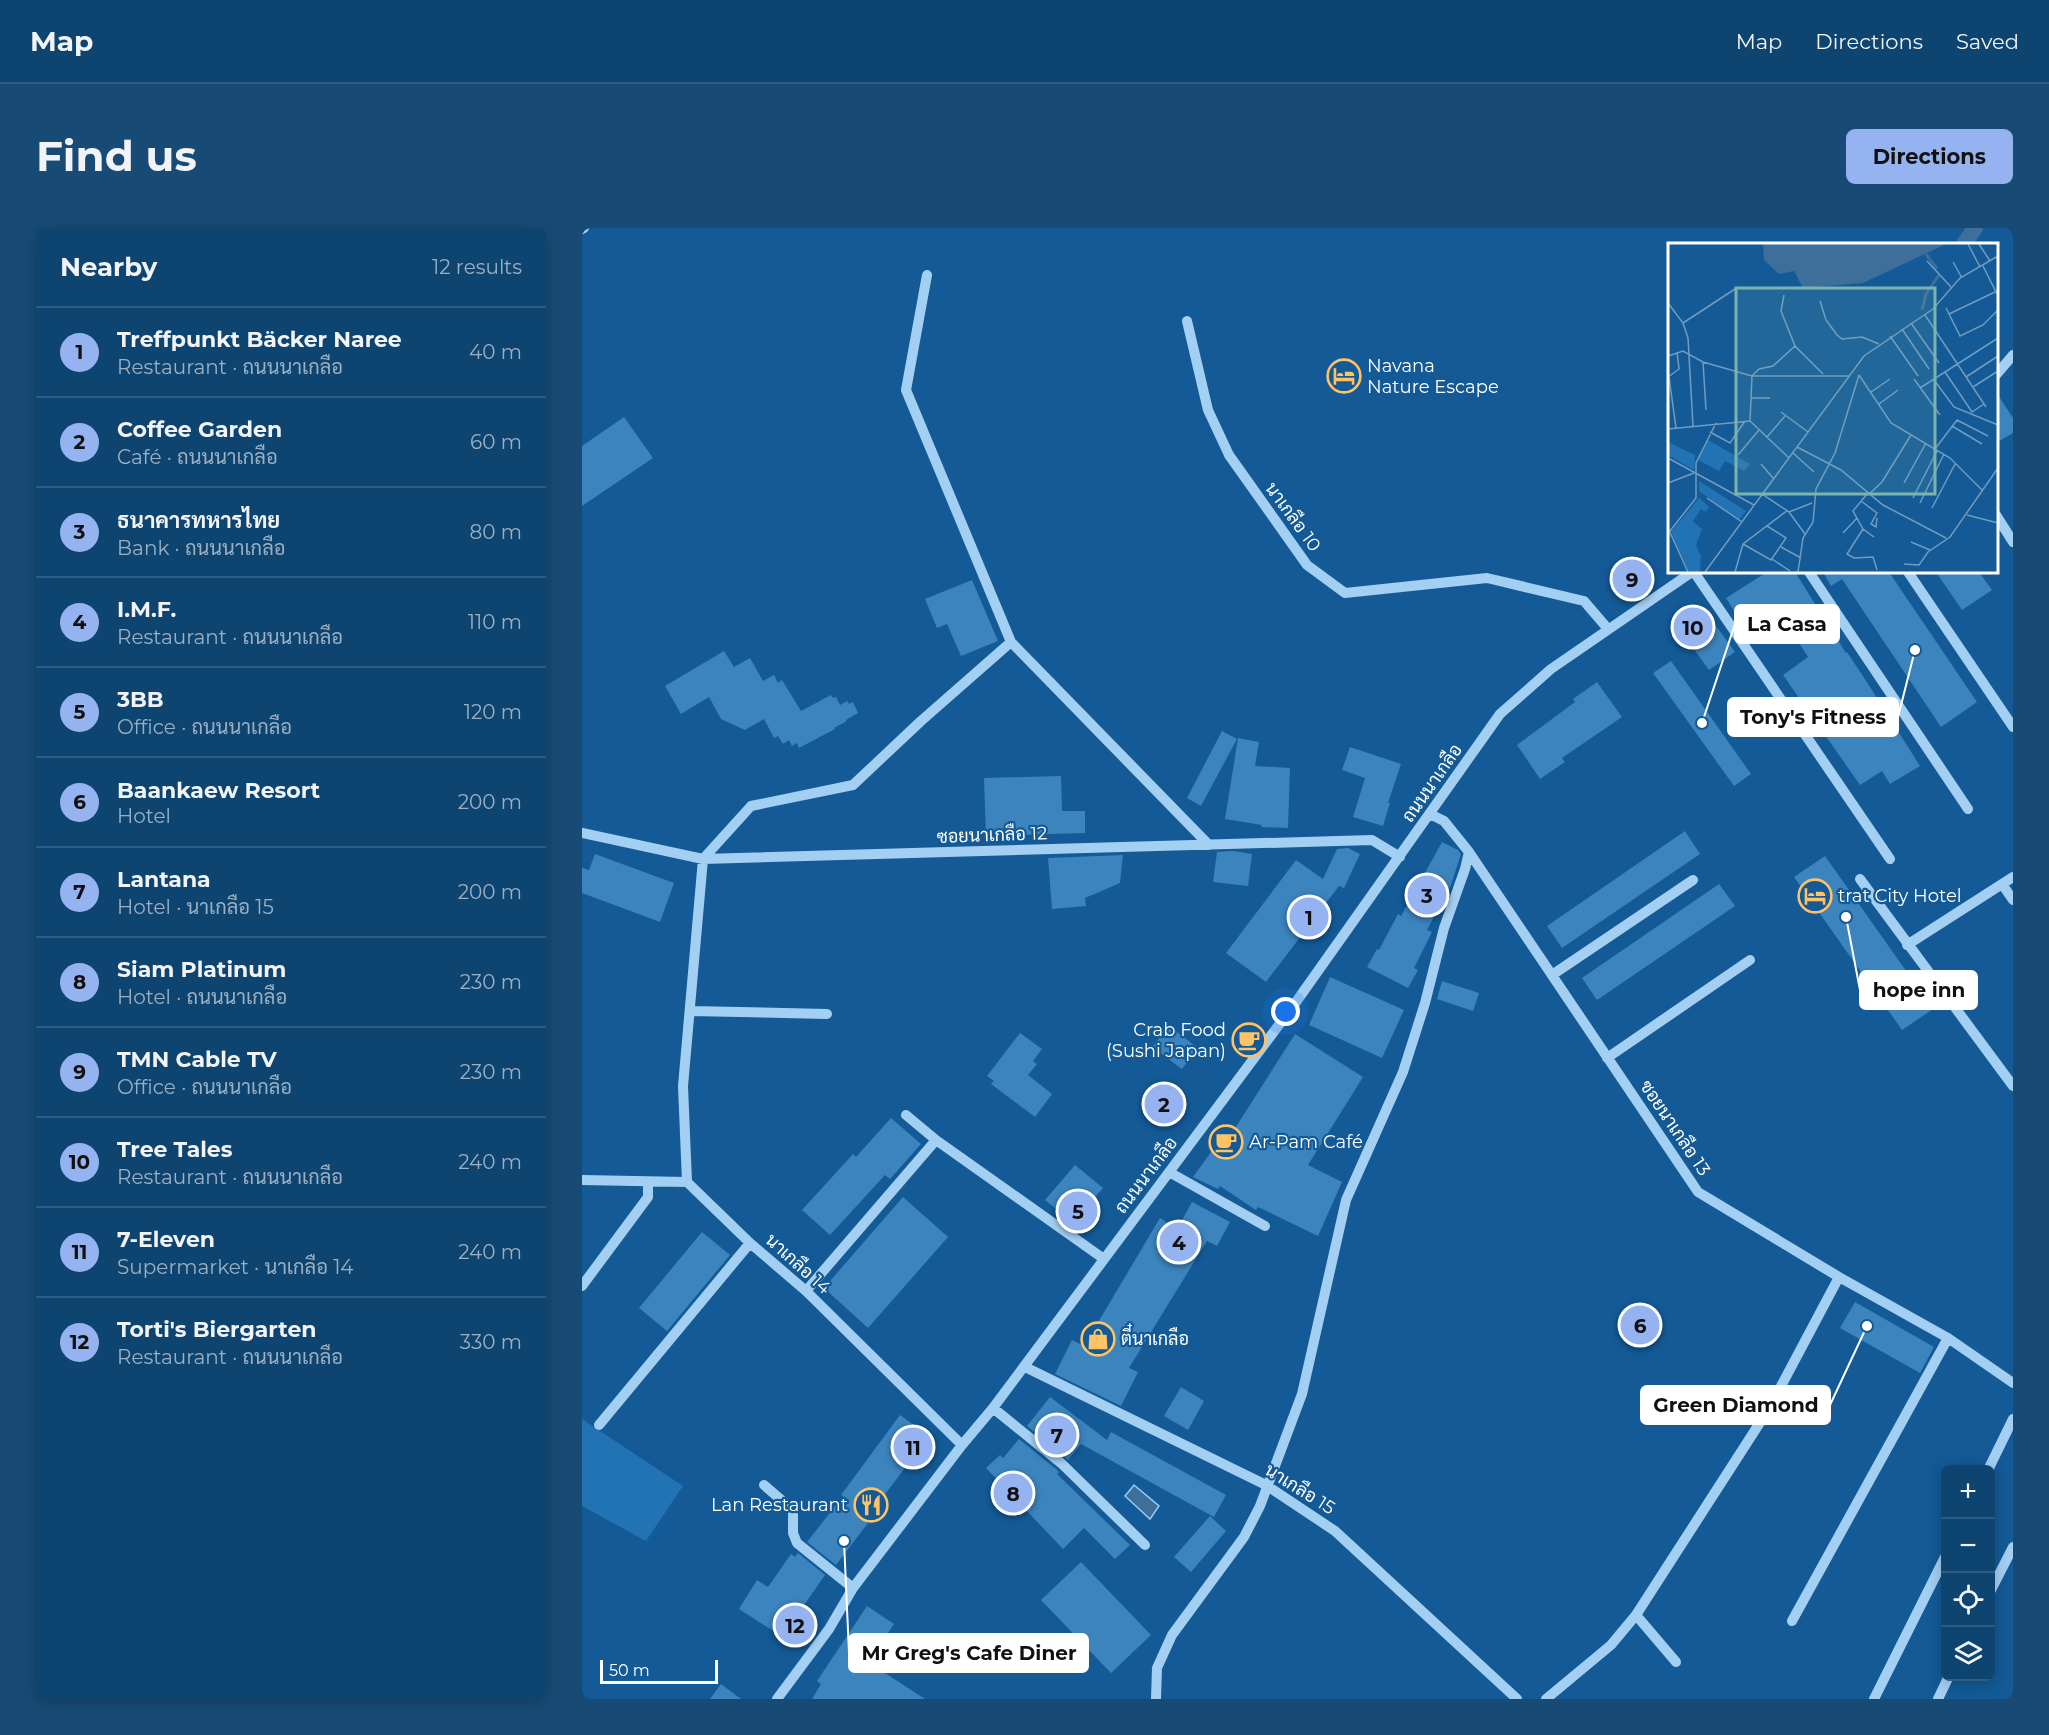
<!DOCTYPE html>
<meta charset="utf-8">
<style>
:root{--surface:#0e4470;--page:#174b75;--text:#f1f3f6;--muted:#9bb0c3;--line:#2e5c83;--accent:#95b2f1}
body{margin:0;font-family:Montserrat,Sarabun,sans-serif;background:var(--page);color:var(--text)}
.controls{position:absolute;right:18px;bottom:18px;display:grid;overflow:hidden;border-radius:9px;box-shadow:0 3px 15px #0003}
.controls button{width:54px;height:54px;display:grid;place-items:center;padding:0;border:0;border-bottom:2px solid var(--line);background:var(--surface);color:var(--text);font:30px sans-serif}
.scale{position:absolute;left:18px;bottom:15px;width:118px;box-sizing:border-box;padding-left:6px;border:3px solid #fff;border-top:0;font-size:16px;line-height:21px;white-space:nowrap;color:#fff;-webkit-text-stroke:4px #135a96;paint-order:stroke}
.you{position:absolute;left:704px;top:784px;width:21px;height:21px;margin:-15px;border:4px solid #fff;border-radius:50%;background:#1a73e8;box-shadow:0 0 0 9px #1a73e833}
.badge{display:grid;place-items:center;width:39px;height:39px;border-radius:50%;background:var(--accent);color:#111;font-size:20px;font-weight:700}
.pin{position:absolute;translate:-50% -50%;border:3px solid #fff;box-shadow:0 2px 6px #0006}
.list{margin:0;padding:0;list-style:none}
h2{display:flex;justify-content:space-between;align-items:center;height:78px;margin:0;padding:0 24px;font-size:26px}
h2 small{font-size:20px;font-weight:400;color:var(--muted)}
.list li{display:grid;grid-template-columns:39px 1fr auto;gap:18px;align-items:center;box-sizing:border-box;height:90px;padding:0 24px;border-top:2px solid var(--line)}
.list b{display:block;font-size:22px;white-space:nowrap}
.list p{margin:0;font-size:20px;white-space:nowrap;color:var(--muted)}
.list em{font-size:20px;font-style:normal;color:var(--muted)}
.icon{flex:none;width:33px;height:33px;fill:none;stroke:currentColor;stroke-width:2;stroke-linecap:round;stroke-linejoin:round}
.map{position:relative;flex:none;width:1431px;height:1471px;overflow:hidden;border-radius:9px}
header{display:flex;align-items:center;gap:36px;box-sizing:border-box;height:84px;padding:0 30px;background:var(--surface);border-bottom:2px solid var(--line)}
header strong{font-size:28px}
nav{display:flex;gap:33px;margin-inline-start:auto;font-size:21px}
.intro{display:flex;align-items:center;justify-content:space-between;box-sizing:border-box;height:144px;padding:0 36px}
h1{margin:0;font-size:42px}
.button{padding:15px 27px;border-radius:9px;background:var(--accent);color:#111;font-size:21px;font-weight:700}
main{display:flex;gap:36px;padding:0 36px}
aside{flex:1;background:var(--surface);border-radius:9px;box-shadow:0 3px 15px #0003}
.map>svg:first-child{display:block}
.green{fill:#2273b3}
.water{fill:#3d6f9a;stroke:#95ccf6;stroke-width:1.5}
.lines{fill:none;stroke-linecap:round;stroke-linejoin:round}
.canal{stroke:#3d6f9a;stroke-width:16}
.building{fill:#3c84be}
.minor{stroke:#a3cff3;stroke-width:10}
.labels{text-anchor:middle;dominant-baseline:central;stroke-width:4.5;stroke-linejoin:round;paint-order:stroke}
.poi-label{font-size:18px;fill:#fff;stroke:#135a96;text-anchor:start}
.street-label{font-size:18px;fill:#fff;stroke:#135a96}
.inset-river{fill:none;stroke:#3d6f9a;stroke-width:3}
.inset-road{fill:none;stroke:#719cc0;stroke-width:1.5}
.view{fill:#7bb4af;fill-opacity:0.15;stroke:#7bb4af;stroke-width:3}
.inset-edge{fill:none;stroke:#fff;stroke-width:3}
.leader{fill:none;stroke:#fff;stroke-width:2}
.callout-dot{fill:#fff;stroke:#135a96;stroke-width:2}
.callout{fill:#fff;stroke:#fff;stroke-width:2}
.callout-label{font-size:20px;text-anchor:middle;font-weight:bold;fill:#111}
</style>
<header>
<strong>Map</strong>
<nav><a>Map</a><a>Directions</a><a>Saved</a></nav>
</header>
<div class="intro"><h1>Find us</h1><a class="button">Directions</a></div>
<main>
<aside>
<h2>Nearby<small>12 results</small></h2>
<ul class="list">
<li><span class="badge">1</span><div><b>Treffpunkt Bäcker Naree</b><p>Restaurant · ถนนนาเกลือ</p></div><em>40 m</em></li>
<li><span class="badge">2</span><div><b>Coffee Garden</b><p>Café · ถนนนาเกลือ</p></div><em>60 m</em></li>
<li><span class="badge">3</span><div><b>ธนาคารทหารไทย</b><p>Bank · ถนนนาเกลือ</p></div><em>80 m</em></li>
<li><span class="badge">4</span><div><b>I.M.F.</b><p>Restaurant · ถนนนาเกลือ</p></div><em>110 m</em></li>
<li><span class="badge">5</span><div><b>3BB</b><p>Office · ถนนนาเกลือ</p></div><em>120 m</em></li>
<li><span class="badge">6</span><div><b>Baankaew Resort</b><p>Hotel</p></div><em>200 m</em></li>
<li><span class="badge">7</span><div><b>Lantana</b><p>Hotel · นาเกลือ 15</p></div><em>200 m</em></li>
<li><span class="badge">8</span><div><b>Siam Platinum</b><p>Hotel · ถนนนาเกลือ</p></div><em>230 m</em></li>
<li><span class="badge">9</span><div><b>TMN Cable TV</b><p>Office · ถนนนาเกลือ</p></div><em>230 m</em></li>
<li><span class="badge">10</span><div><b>Tree Tales</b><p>Restaurant · ถนนนาเกลือ</p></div><em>240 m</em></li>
<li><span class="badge">11</span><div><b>7-Eleven</b><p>Supermarket · นาเกลือ 14</p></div><em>240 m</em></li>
<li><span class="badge">12</span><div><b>Torti's Biergarten</b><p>Restaurant · ถนนนาเกลือ</p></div><em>330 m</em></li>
</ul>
</aside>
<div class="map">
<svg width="1431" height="1471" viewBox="0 0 1431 1471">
<rect width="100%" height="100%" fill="#135a96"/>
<path class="green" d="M0,1191L101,1258L64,1313L0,1278Z"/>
<path class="water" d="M552,1257L577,1278L568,1291L543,1268Z"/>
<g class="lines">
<path class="canal" d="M1382,16L1393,0"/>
</g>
<path class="building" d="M1414,164L1431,190V205L1414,215Z
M42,189L71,230L0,278V218Z
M1185,344H1213L1264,425L1265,424L1290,462L1338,538L1308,556L1300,543L1278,557L1201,447L1226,429L1202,391L1170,412L1144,370Z
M1241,344H1307L1395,474L1359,499L1260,351L1249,358Z
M1354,344H1397L1410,362L1380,382Z
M390,352L416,413L379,428L365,396L355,400L343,371Z
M1124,384L1153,424L1127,442L1098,402Z
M142,423L152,439L168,430L181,453L192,447L196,455L200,452L219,483L249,467L251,470L254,469L258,477L265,473L267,476L271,474L276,485L264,492L265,493L252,500L253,501L217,520L215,515L210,518L207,512L201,516L196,508L192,510L182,491L163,502L139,491L127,469L99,486L83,458Z
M1089,433L1169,546L1152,558L1071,445Z
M1015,454L1040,489L980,530L983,534L958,551L935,517L993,474L991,471Z
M640,503L655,511L619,578L605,570Z
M656,510L677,514L673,538L708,540L706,600L679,599L680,597L643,591Z
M768,519L819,536L806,575H808L801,598L771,589L783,550L760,542Z
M479,548L480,583H503V605L404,608L402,550Z
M1103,603L1118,626L980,720L965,698Z
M860,614L876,622L879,626L869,657L845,702L850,704L832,740L836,742L826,760L785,739L795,721L797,722L816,686L819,688Z
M766,620L778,626L762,660L757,658L684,754L644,725L714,632L741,651L755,621Z
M651,623L670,626L666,658L631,654L635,624Z
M13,626L92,655L78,694L0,665V640L7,642Z
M541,627L538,655L503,670L504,678L470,681L466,630Z
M1243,628L1351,781L1320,802L1212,649Z
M1137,656L1153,678L1015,772L1000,750Z
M748,749L822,782L800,830L727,797Z
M860,753L897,765L891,783L855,771Z
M587,798L616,820L600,841L570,819Z
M438,805L460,821L451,833L455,836L446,847L470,866L453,889L409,856L412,853L405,848Z
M713,806L781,849L726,937L760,954L736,1008L676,979L674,982L638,958L636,961L611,949L645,902L650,905Z
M578,859L594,872L584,884L568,870Z
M309,890L339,916L308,951L303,947L248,1007L220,982L271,926L274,929Z
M493,937L521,960L491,995L463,972Z
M321,969L366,1009L286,1100L242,1060Z
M610,974L648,994L635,1018L625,1013L547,1140L556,1144L539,1178L473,1146L490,1112L502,1118L578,990L595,1001Z
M120,1004L148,1027L85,1103L57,1080Z
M1273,1074L1352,1119L1338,1145L1258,1100Z
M599,1159L622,1173L606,1202L582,1188Z
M468,1169L525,1212L529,1204L644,1267L632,1289L499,1216L486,1232L445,1198Z
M318,1187L347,1208L283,1293L286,1295L254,1337L225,1314L261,1268L259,1267Z
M437,1211L474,1241L477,1244L475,1246L548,1317L533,1331L502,1300L481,1321L404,1240L418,1227L421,1230Z
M628,1288L644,1303L609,1344L592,1329Z
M216,1325L243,1347L220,1380L228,1386L210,1415L157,1381L175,1352L186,1359L209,1326L213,1329Z
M499,1334L569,1407L529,1445L459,1372Z
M285,1378L312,1396L286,1434L343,1471H230L239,1456L235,1453Z
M139,1456L159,1471H128Z"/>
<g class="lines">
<path class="minor" d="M0,1L2,0
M345,47L324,162L429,414L627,617
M605,93L626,182L647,227L725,337L763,365L905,350L1002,373L1026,401
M1414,147L1431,127
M1414,287L1431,314
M1112,344L1308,631
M1227,344L1386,581
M1326,344L1431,499
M848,586L862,593L887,624L1116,964L1257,1049L1366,1110L1431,1155
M0,605L121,631L790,612L818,629
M1278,651L1431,858
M1420,656L1431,672
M1325,717L1431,649
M970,747L1111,652
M108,783L245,786
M1025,830L1168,732
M324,887L354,912L522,1031
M587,944L683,998
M0,952L105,954L168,1015L224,1063L380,1217
M105,954L101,858L121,631L169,578L271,557L339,493L429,414
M0,1058L66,969V954
M224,1063L354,912
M443,1139L684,1257L753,1303L935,1471
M411,1180L479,1235L563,1317
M17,1197L168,1015
M1406,1242L1431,1191
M182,1257L211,1282V1305L215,1315L271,1360
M1408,1364L1431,1319
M1054,1387L1094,1434
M1210,1393L1366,1110
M195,1471L247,1401L271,1360L380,1217L411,1180L714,774L918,486L969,441L1110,344
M574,1471L575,1440L590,1407L662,1309L678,1278L720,1166L764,972L821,844L843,775L862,700L883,641L887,624
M964,1471L1029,1417L1054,1387L1188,1179L1257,1049
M1292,1471L1364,1327
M1356,1471L1367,1448"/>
</g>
<defs>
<g id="hotel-ring" transform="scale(1.725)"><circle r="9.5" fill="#135a96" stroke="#ffc265" stroke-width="1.5"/><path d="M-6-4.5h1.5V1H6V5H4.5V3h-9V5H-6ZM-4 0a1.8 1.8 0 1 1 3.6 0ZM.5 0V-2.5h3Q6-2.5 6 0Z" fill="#ffc265"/></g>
<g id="cafe-ring" transform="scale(1.725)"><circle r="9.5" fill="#135a96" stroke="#ffc265" stroke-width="1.5"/><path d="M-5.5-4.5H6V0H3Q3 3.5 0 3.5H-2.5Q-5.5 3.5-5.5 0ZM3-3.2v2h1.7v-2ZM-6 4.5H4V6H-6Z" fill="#ffc265"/></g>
<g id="shop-ring" transform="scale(1.725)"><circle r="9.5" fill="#135a96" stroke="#ffc265" stroke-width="1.5"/><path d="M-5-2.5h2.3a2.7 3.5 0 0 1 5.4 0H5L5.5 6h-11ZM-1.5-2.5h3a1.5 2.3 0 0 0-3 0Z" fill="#ffc265"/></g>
<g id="restaurant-ring" transform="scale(1.725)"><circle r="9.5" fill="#135a96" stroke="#ffc265" stroke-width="1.5"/><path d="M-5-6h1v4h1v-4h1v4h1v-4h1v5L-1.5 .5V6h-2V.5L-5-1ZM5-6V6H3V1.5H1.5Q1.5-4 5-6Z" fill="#ffc265"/></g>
</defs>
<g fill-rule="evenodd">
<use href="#hotel-ring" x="762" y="148"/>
<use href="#hotel-ring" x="1233" y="668"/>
<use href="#cafe-ring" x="667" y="812"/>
<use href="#cafe-ring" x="644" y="914"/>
<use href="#shop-ring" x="516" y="1111"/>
<use href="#restaurant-ring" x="289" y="1277"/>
</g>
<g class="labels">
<g class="poi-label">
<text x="785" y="138">Navana<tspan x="785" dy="21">Nature Escape</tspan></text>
<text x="1256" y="668">trat City Hotel</text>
<text x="644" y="802" text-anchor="end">Crab Food<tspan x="644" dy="21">(Sushi Japan)</tspan></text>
<text x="667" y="914">Ar-Pam Café</text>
<text x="539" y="1111">ตี๋นาเกลือ</text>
<text x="266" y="1277" text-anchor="end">Lan Restaurant</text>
</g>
<g class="street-label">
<text transform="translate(711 289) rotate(54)">นาเกลือ 10</text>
<text transform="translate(850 555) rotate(-55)">ถนนนาเกลือ</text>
<text transform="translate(410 607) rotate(-2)">ซอยนาเกลือ 12</text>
<text transform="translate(1093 900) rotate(56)">ซอยนาเกลือ 13</text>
<text transform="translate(564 947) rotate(-53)">ถนนนาเกลือ</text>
<text transform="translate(216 1036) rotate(42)">นาเกลือ 14</text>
<text transform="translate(718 1261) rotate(32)">นาเกลือ 15</text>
</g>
</g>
<g transform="translate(1086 15)">
<rect width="330" height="330" fill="#135a96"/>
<path d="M40,197L82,221L76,228L57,218L51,228L30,217ZM0,199L27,212L26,227L0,212ZM31,238L78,268L71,277L31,248ZM31,255L41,264L38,269L33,266L25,278L34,286L28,302L33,313L32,329H21L3,289Z" fill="#2273b3"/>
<path d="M95,1H278L195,40L135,45L126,28L111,31L96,17Z" fill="#3d6f9a"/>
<path class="inset-river" d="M258,11L269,26M254,67L258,51L271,32"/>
<path class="inset-road" d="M300,1L312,24M311,1L322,18M259,18L283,44M285,19L294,35M315,23L330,53M116,52L113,68L127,103L155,131M152,58L158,77L169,92L174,96L194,94L211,101M0,60L15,80L20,95L25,183M278,65L292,93L315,82L330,67M281,71L327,49M257,72L318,164M15,80L70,44M243,80L271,120M234,86L261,126M222,93L250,133M0,113L15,108L35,119L84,133H182M35,119L38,167M277,129L304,169L316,161M191,132L223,180L282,215L314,247M0,134L11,126L9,109M1,134L8,185M298,134L330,113M246,136L272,172M266,137L286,164L330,182M305,144L330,128M252,145L330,95M203,149L222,136M83,155H102M211,161L230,147M113,169L140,189M82,178L84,133L91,126L105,123L127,103M284,183L314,201M0,186L82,178L121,215M42,189L62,200L77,178M99,194L117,173M129,204L173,227L215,262L278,295M267,206L289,177L320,193M125,210L146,229M70,212L91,187M0,215L86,262M93,221L105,235M0,240L26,230M236,240L258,200M94,251L121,269L144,260M199,251L185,268L195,286L206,294M200,252L214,239L243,192M39,255L74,279M245,255L269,208M193,258L209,270L203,281L208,284L209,275M252,260L276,211M264,265L287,221M121,269L137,291M299,272L330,280M0,285L20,329M195,286L179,311L186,315L205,314L209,327M2,288L28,255V220L48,180M175,290L189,275M243,299L262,307M75,301L103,317L118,295L99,283M113,304L133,315M104,316L122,328M236,321L251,322L260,309L282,294L330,225M37,329L196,113L265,66L292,35L330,13M67,329L75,301L120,267M130,329L135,295L145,279L148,246L167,210L191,132"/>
<path class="view" d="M68,45H267V251H68Z"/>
<rect width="330" height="330" class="inset-edge"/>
</g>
<path class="leader" d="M1120 495L1153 396M1333 422L1316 489M1264 689L1278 762M1285 1098L1248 1177M262 1313L267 1425"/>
<g class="callout-dot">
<circle cx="1120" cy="495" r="6"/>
<circle cx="1333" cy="422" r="6"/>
<circle cx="1264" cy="689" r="6"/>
<circle cx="1285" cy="1098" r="6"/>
<circle cx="262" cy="1313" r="6"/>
</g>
<g class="callout">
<rect x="1153" y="377" width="104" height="38" rx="6"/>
<rect x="1146" y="470" width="170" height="38" rx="6"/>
<rect x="1278" y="743" width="117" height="38" rx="6"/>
<rect x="1059" y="1158" width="189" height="38" rx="6"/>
<rect x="267" y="1406" width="239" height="38" rx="6"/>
</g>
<g class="callout-label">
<text x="1205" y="403">La Casa</text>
<text x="1231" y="496">Tony's Fitness</text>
<text x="1337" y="769">hope inn</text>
<text x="1154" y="1184">Green Diamond</text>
<text x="387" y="1432">Mr Greg's Cafe Diner</text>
</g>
</svg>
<div class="controls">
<button>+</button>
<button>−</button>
<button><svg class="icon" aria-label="locate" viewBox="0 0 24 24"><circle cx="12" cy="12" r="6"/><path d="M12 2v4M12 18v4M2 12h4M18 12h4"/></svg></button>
<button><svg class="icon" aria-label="layers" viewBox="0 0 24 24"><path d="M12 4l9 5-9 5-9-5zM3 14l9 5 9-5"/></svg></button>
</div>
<div class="scale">50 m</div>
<div class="you"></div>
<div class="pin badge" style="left:727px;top:689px">1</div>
<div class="pin badge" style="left:582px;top:876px">2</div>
<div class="pin badge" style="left:845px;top:667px">3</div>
<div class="pin badge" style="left:597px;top:1014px">4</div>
<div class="pin badge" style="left:496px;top:983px">5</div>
<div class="pin badge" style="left:1058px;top:1097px">6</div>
<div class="pin badge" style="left:475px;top:1207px">7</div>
<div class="pin badge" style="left:431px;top:1265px">8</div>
<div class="pin badge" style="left:1050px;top:351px">9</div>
<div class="pin badge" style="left:1111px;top:399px">10</div>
<div class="pin badge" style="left:331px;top:1219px">11</div>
<div class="pin badge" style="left:213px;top:1397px">12</div>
</div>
</main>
